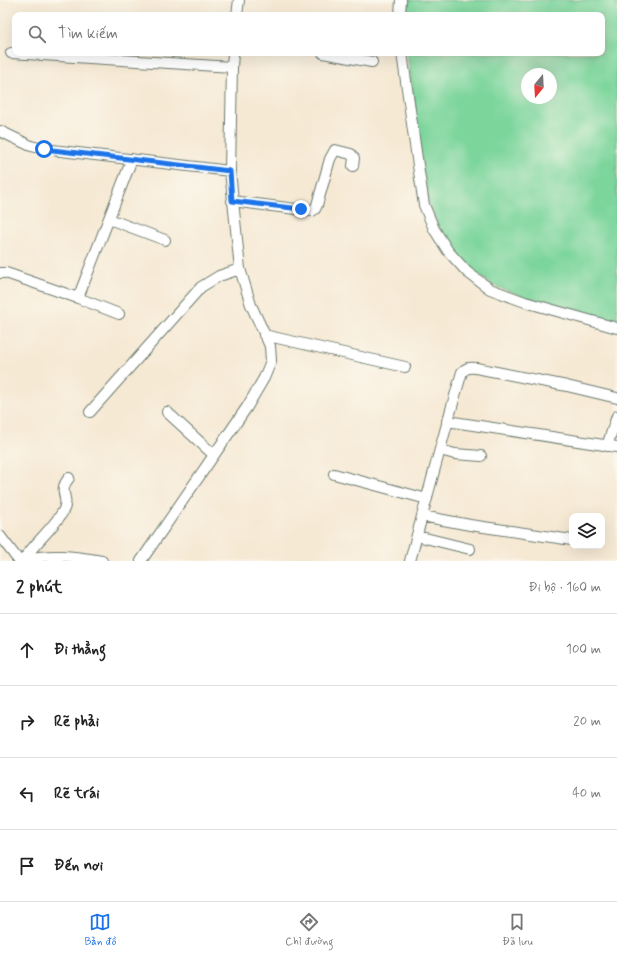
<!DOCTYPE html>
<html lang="vi">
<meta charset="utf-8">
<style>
:root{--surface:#fff;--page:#f2f2f2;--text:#222;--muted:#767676;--line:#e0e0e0;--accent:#1a73e8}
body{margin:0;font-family:Mynerve,sans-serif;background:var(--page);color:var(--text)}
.controls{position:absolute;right:12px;bottom:12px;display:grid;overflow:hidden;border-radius:8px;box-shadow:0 4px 16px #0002}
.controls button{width:36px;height:36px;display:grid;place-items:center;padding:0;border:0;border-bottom:1px solid var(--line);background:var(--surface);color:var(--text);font:20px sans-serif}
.compass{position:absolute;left:521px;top:68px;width:36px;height:36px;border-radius:50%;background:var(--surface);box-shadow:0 4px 16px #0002;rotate:198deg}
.stop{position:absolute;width:12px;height:12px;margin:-9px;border:3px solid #1a73e8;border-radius:50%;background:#fff}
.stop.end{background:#1a73e8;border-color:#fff;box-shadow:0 1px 4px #0008}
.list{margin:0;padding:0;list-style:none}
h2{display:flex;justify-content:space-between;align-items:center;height:52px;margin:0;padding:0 16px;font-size:17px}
h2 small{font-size:13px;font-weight:400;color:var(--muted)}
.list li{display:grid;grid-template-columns:26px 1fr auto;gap:12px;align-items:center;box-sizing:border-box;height:72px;padding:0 16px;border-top:1px solid var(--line)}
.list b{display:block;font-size:15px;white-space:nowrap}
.list em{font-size:13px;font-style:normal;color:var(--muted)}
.icon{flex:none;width:22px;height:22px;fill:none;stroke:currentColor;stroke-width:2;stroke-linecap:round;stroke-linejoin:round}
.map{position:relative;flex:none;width:617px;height:561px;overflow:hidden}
.search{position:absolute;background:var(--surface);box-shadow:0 4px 16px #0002;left:12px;right:12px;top:12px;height:44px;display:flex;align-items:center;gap:10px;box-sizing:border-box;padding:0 14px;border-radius:8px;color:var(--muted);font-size:15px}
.sheet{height:340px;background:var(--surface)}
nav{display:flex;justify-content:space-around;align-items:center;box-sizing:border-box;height:56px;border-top:1px solid var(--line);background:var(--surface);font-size:11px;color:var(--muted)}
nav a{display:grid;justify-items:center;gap:2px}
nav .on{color:var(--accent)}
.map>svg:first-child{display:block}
.green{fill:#7cd59b;stroke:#4e8968;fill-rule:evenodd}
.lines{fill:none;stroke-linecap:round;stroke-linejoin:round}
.minor-casing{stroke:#6a796c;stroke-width:12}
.minor{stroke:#fff;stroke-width:10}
.route{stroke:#1a73e8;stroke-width:5}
</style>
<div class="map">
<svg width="617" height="561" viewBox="0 0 617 561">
<rect width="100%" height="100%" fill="#fbf7ec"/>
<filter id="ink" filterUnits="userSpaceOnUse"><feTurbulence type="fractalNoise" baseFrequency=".025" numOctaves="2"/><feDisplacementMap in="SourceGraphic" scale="8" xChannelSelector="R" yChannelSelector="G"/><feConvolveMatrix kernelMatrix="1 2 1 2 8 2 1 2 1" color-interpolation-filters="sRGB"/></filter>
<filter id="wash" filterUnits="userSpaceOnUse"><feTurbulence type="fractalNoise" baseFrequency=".012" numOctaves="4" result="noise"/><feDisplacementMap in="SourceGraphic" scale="16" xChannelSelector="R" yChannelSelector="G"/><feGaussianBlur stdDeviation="0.9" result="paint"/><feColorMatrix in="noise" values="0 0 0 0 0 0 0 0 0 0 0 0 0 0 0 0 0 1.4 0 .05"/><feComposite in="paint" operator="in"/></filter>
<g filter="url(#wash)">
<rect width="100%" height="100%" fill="#f6e9d4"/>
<path class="green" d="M406,0H617V323L528,298L492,285L470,269L451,248L439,228L429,205L424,177L407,53H602V15H404ZM527,74H551V98H527Z"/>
</g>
<g filter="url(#ink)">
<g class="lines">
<g class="minor-casing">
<path id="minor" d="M237,15L239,0
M400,15L401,0
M11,53L232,67
M323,53L372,62
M402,53L416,152L424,205L434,229L448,251L467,272L490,289L525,302L617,328
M0,131L31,146L44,149L230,171
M232,201L312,211L315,209L317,205L330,159L335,150L351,154L354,158L353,166
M109,219L165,240
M0,273H6L78,298L132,159
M78,298L119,314
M264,335L405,367
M90,412L201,287L219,276L240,269
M167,412L214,455
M447,421L617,447
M607,446L617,416
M440,450L455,454L481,456
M334,474L427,499
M422,516L470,525L572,540
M0,536L19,561
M417,536L470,549
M24,559C35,543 52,529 62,513C72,497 56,493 69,478
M22,560C51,553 73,556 102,561
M141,561L247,407L264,378L271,361L270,346L251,305L240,269L230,171L232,67L233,53
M410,561C427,498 443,435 462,372C466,368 469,367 476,368L567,386L617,398"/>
</g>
<use href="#minor" class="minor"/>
</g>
</g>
<g class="lines" filter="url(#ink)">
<path class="route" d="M44,149L230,171L232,201L301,209"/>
</g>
</svg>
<div class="controls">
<button><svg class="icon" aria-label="layers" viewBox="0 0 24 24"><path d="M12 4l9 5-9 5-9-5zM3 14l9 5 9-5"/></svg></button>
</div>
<svg class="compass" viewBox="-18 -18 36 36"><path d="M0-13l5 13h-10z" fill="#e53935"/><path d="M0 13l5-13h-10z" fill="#767676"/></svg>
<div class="stop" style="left:44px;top:149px"></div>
<div class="stop end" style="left:301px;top:209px"></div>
<div class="search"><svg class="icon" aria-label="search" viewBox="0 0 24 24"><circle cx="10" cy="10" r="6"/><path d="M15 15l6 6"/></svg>Tìm kiếm</div>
</div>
<section class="sheet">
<h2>2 phút<small>Đi bộ · 160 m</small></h2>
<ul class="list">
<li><svg class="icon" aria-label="ahead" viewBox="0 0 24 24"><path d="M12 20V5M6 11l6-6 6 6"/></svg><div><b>Đi thẳng</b></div><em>100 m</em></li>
<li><svg class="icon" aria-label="right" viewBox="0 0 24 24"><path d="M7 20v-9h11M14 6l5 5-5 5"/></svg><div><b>Rẽ phải</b></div><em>20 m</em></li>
<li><svg class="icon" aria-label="left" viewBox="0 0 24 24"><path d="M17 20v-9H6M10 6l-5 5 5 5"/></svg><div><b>Rẽ trái</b></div><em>40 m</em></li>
<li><svg class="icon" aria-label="arrive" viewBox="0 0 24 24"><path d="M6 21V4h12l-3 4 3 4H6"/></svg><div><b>Đến nơi</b></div></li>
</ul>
</section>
<nav>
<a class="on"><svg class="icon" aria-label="map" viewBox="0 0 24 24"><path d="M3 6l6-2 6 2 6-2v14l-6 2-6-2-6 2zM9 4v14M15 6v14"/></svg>Bản đồ</a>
<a><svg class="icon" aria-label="directions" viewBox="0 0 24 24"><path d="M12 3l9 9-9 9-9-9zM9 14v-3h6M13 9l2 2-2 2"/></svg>Chỉ đường</a>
<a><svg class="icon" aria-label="saved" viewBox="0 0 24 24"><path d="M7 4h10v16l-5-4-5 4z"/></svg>Đã lưu</a>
</nav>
